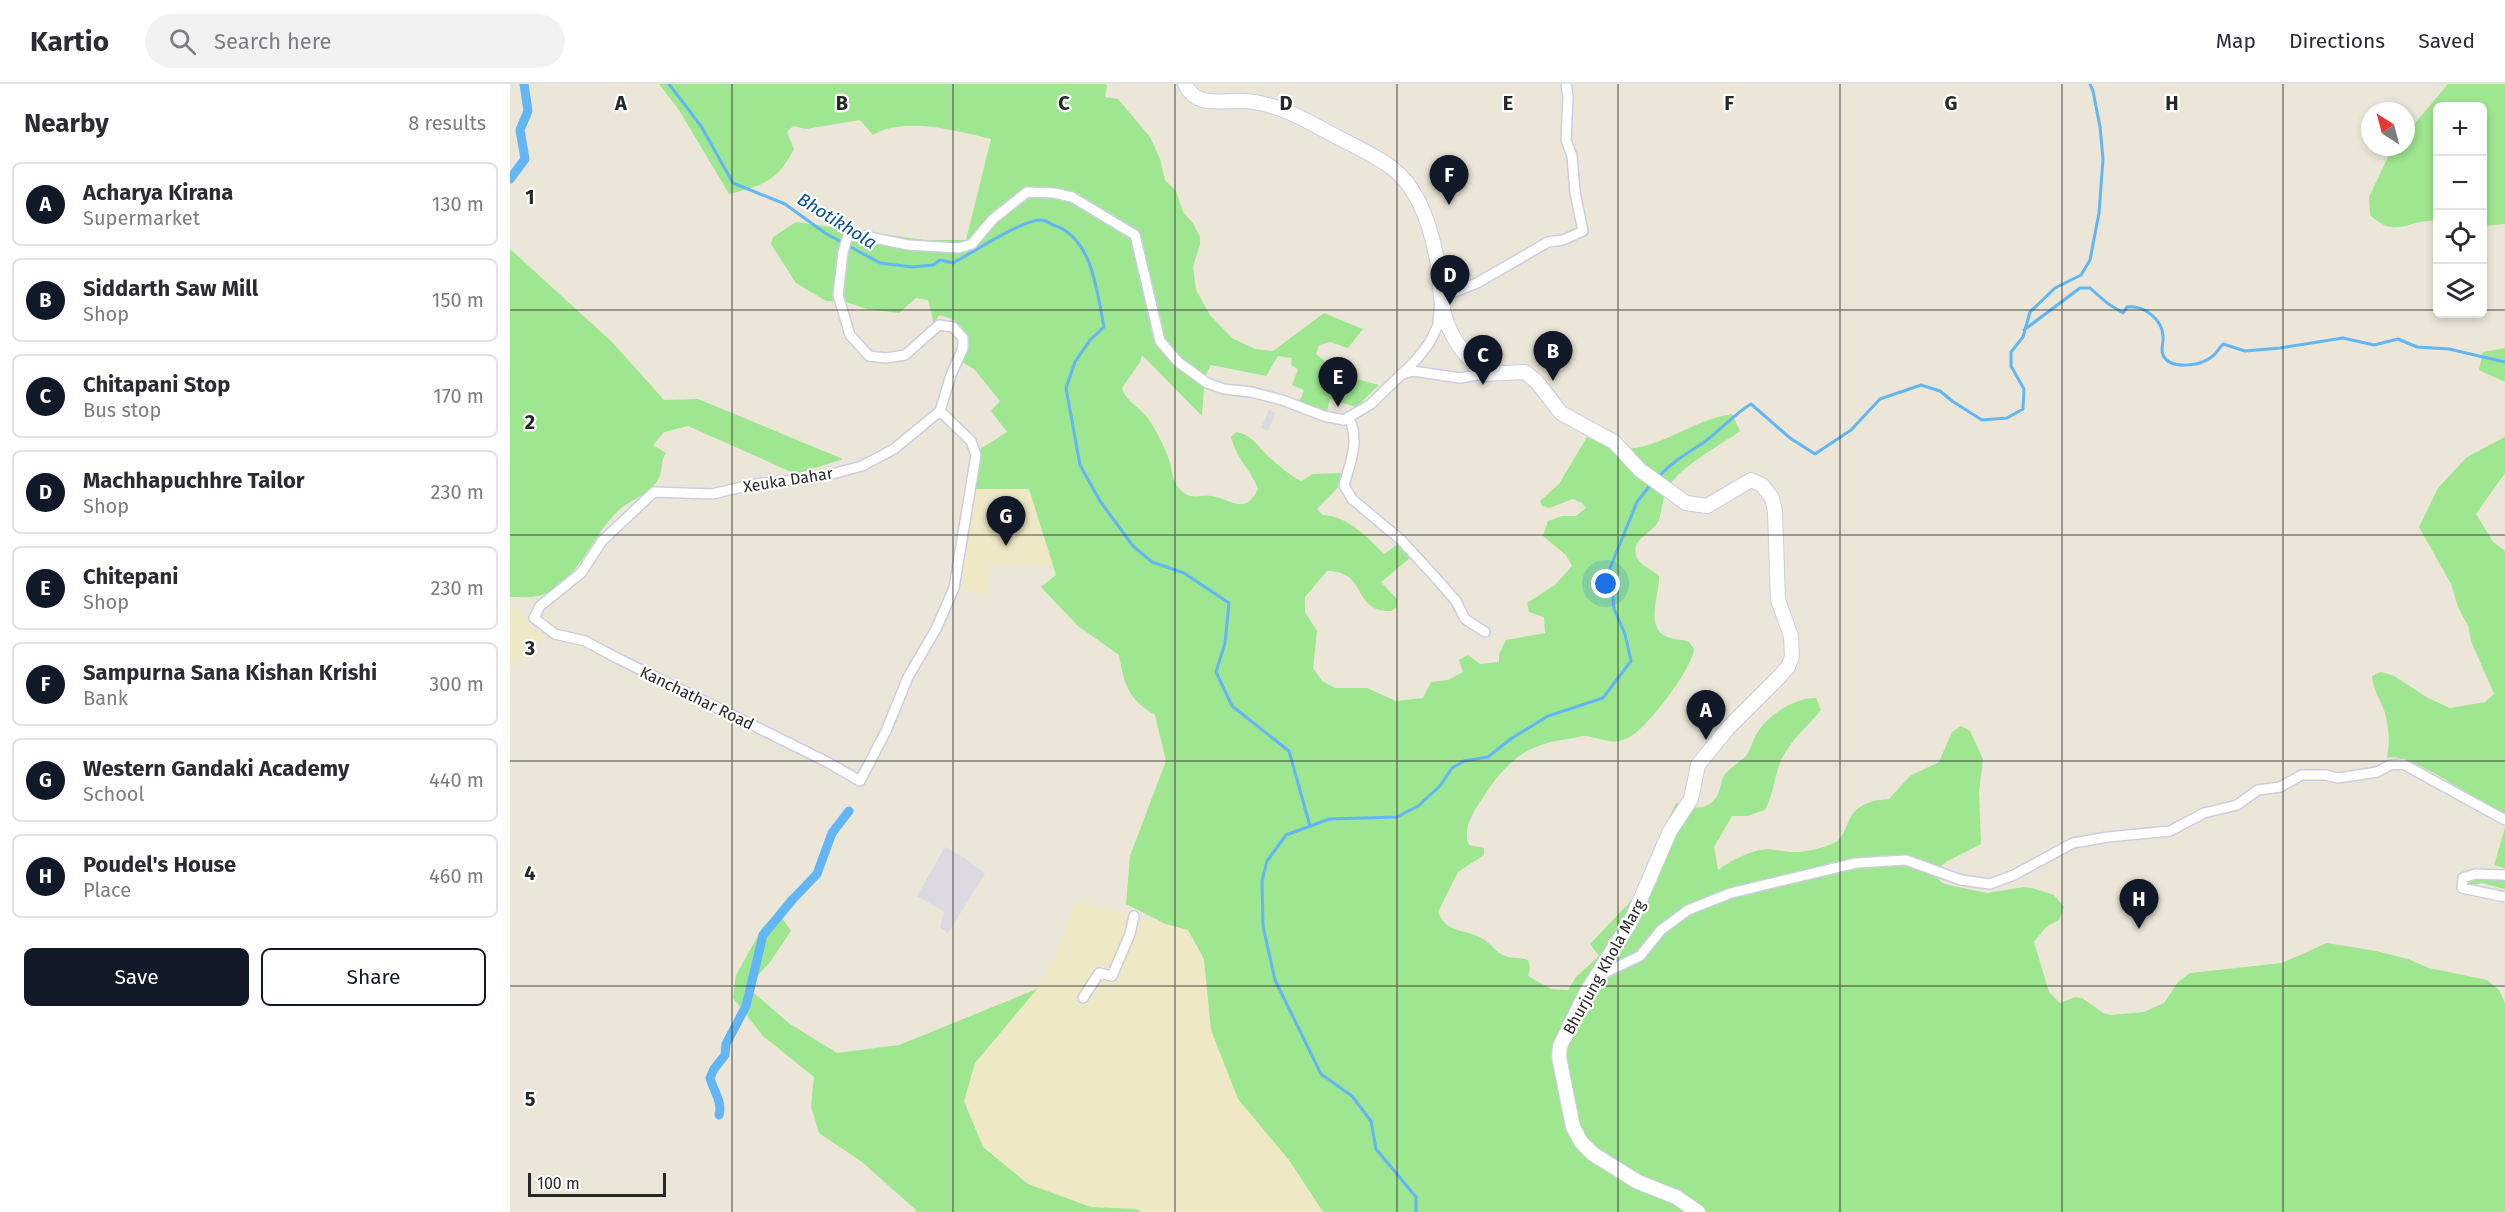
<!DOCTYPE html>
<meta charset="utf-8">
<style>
:root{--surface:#fff;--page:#f2f2f3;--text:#2b2b33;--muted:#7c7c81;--line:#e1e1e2;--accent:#111827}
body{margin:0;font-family:"Fira Sans",sans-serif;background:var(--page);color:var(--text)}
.controls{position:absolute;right:18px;top:18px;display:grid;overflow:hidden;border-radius:9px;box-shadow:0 3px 9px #0003}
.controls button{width:54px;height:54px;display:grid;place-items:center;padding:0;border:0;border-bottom:2px solid var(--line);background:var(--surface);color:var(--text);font:30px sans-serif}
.compass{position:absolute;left:1851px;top:18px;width:54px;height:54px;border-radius:50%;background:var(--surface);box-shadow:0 3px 9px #0003;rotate:324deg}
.scale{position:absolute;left:18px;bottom:15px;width:138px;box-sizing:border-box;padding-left:6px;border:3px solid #272727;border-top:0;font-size:16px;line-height:21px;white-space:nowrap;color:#272727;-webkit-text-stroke:4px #fff;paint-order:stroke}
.you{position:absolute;left:1096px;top:500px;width:21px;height:21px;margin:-15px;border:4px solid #fff;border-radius:50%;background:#1a73e8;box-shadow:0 0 0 9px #1a73e833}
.badge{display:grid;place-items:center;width:39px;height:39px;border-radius:50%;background:var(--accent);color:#fff;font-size:20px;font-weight:700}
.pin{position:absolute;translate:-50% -50px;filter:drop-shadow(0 2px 3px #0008)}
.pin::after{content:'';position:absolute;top:32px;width:21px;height:18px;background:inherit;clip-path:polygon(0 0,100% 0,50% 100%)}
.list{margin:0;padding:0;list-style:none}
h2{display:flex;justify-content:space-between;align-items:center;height:78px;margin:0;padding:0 24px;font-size:26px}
h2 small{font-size:20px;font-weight:400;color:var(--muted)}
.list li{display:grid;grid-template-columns:39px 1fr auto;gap:18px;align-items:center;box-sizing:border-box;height:84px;margin:0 12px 12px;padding:0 12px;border:2px solid var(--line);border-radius:9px}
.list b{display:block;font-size:22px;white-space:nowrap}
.list p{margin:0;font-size:20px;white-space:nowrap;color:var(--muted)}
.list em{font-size:20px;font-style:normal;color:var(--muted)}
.actions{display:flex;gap:12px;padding:18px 24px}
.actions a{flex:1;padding:14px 0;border:2px solid var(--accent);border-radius:9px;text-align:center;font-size:21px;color:var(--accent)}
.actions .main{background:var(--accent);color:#fff}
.icon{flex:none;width:33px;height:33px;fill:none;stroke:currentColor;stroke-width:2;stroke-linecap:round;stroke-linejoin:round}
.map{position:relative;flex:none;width:1995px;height:1128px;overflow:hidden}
header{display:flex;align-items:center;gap:36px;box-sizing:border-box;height:84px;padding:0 30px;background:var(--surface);border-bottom:2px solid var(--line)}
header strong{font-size:28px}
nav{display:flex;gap:33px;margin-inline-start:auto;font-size:21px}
.search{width:420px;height:54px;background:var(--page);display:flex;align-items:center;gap:15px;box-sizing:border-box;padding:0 21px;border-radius:33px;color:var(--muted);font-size:22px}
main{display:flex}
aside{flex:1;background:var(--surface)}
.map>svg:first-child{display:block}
.industrial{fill:#ddd9e2}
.education{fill:#eee8c5}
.green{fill:#9ee68f}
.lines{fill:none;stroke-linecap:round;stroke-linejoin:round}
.stream{stroke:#62b6f5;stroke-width:3}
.canal{stroke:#62b6f5;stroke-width:9}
.street-casing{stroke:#cccde2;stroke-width:12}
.secondary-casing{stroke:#cccde2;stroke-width:16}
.street{stroke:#fff;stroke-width:9}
.secondary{stroke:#fff;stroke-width:14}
.grid{fill:none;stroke:#272727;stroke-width:1.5;stroke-opacity:0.55}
.labels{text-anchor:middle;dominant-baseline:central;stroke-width:4.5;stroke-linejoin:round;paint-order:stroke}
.street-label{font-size:16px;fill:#272727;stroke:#fff}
.water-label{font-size:18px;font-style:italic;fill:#05509d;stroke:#fff}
.grid-label{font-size:20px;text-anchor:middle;font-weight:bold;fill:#272727;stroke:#fff;stroke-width:4.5;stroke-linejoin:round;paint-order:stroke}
</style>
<header>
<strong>Kartio</strong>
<div class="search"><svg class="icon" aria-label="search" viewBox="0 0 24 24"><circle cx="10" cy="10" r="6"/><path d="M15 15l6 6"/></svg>Search here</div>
<nav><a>Map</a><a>Directions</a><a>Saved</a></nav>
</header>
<main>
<aside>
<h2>Nearby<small>8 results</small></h2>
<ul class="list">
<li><span class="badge">A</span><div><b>Acharya Kirana</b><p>Supermarket</p></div><em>130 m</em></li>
<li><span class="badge">B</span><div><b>Siddarth Saw Mill</b><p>Shop</p></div><em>150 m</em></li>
<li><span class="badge">C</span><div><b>Chitapani Stop</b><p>Bus stop</p></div><em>170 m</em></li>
<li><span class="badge">D</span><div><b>Machhapuchhre Tailor</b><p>Shop</p></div><em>230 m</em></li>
<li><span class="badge">E</span><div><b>Chitepani</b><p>Shop</p></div><em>230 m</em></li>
<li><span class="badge">F</span><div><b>Sampurna Sana Kishan Krishi</b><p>Bank</p></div><em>300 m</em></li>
<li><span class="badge">G</span><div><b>Western Gandaki Academy</b><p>School</p></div><em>440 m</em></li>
<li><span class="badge">H</span><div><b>Poudel's House</b><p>Place</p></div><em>460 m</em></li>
</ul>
<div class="actions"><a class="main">Save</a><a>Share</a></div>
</aside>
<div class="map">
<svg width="1995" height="1128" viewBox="0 0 1995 1128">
<rect width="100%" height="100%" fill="#ebe6d7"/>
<path class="industrial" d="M759,326L766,329L758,347L751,344Z
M435,763L455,774L475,790L438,849L430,843L434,828L407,812Z"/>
<path class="education" d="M464,405H519L542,482L479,480L478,511L454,504V467Z
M0,518L23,545L36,553L0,583Z
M566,817L678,846L694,875L701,946L779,1076L813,1128H632L626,1125L581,1123L518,1100L473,1063L454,1017L465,979L527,905L551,861Z"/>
<path class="green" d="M149,0H595L597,2L595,13L608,15L640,53L650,75L655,96L666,107L673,128L683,139L690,153V160L683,183L686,206L700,231L722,254L745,265L763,267L814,229L853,245L838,264L820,258L809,261L806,270L832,291L869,301L846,323L820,315L817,328L789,319L794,306L782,301L788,285L781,281L782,274L768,272L756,292L701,281L695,292L683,281L671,286L694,303L692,332L632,271L630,278L612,304C616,319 634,325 641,339C647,348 656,366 659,376C663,389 662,400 674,409C682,415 691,411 701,412C719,414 735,433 748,405C742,387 727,376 721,353L726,348C743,351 748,363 760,374C768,381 782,393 791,397L803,390L834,389L831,400L807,425L813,431C838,432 857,453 874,470L888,460L900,474L871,498L887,515V523L881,527C841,528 859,487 817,487L795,513V528L807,547L803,584L812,597L825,604H857L886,617L913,614L921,598L938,596L953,588L949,576L958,571L970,580L989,578V570L996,556L1035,549L1034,533L1019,528L1017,519L1045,501L1062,482L1056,471L1033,452L1038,437L1052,432H1066L1076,424L1072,419L1063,415L1039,424L1032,422L1030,417L1049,400L1077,353C1088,358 1097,364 1109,365C1149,367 1183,335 1222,330L1230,347C1209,362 1169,383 1157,405C1151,417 1153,431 1146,441C1139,450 1122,456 1126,471C1128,481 1142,485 1149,492C1150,509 1135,541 1155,552C1162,556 1172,555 1179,558L1184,565C1182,585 1136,647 1116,655C1101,661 1091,654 1076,652C1070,652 1064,654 1058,655C1015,660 995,679 972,715C963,728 952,746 959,761L974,764V771L948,788L928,828C937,851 956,844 973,855C981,860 986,869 995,872C1003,875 1010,873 1018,876L1020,884L1018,892L1041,905L1058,906L1066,893L1089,872L1080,860L1121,817L1136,789L1149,755L1166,719C1179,723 1195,728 1205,715C1211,709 1210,697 1215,690C1221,683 1230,678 1236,672C1241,666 1242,657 1246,651C1256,632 1285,613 1306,614L1311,626C1300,640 1284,653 1275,669C1264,686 1265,708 1255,726L1237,732H1222L1204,763L1208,786C1220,777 1235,770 1249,766C1262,763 1274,769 1286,768C1298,768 1311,764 1322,760C1345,751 1327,718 1379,715L1400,692L1429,678L1442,648L1451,642L1460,647L1473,675L1469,708L1471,760L1436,778L1423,788L1431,798L1438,801L1477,809L1514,803L1522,804L1544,811L1554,823L1549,836L1536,843L1524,858L1539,908L1550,919L1565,913L1572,914L1593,929L1601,931L1634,928L1654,919L1668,898L1680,889L1772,879L1817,859L1866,867L1898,875L1919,884L1977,896L1989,906L1995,919V1128H813L779,1076L728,1015L701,946L694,875L678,846L656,840L616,820L620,772L656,677L645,631C618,615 614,600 609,571L568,542L531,503L546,491L519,405H464L470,365L497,348L481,327L490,317L464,285L452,278C458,253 457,237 429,231L424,240L418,216L406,214L389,229L357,225L333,217H316L286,199L261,160L263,153L286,138L415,156H456L481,55C447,47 395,32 363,51L350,36L296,45L283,42L277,48L284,65C267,98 253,101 219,110L169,26Z
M1938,0H1995V140L1973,142L1972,22H1928L1927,137C1897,135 1887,156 1860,131L1859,113L1879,71L1886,63H1896V50Z
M0,165L102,258L154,316L188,315L333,375L286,390L178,342L154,348L143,361L156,369C150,379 153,382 150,391C143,410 122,414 109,426C84,449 72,487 44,505C28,515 18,513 0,513Z
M1995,264V298L1969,286L1973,268Z
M1995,353V389L1966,430L1983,458L1995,467V731C1969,720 1900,666 1877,674C1880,659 1879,644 1875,629C1871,616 1863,606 1862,592L1871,588L1884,592L1918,614L1940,624L1975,618L1984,610L1961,557L1958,542L1948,523L1941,500L1909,443L1928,404L1957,373Z
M1995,744V784H1994L1984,781Z
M1968,792L1995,795V805L1972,799L1962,801L1958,798L1957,796Z
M265,832L272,834L281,847L260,878L237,903L280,940L327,969L389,961L527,905L465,979L454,1017L473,1063L518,1100L581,1123L626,1125L632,1128H406V1126L352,1078L309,1049L301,1022L304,993L253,952L223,914L226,891L253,843Z"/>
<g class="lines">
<path class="stream" d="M159,0L191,42L223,99L275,120L315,149L370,179L402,183L423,181L430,176L443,179C462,169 512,136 530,136C534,136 540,139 543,141C583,153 587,209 594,243L580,256L565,278L556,304L570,381L590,417L623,462L642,478L674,489L719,519L715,559L706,588L722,622L779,667L800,742
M1514,246L1570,204H1580L1597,219L1613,229L1617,223C1634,221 1652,235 1653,252C1654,259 1650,265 1653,271C1660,286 1689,282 1700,274C1706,271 1708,265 1713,260L1735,267L1770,264L1833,254L1864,261L1888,255L1907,263L1939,265L1995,278
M1148,393C1164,377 1174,371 1193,359C1210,347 1223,331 1241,320L1280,354L1305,370L1341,346L1370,315L1411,301L1430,307L1442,317L1472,336L1497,334L1513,325L1514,305L1501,282V268L1513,253L1520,228L1545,204L1571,191L1580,176L1589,129L1593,75L1590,43L1583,7L1580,0
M906,1128V1113L866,1065L861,1037L842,1012L811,990L765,896L753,842L752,797L757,777L776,751L819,735L887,733L908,722L930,702L942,684L954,677L978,673L1002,654L1038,632L1093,614L1121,577L1115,550L1104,525L1100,484L1127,418L1141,400"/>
<path class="canal" d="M0,95L15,75L10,46L18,27L14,0
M209,1031C213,1018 203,1006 200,994L204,985L215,971L216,960L236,922L253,851L283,815L307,790L322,749L339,727"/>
<g class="street-casing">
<path id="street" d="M893,290L903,287L950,294L974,290
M430,327L384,365L352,382L307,394L245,400L202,410L144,408L92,457L71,489L30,522L24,534L45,550L75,557L105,573L319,679L350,697L376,647L398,593L426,545L444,504L466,371L461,357L430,327L441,291L453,264V254L443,243L429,241L395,271L376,274L359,272L340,251L328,211L333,168L338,152L350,151L398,161L449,164L462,160L483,135L517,108L544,109L562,113L625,151L650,257L668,278L697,299L714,305L741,308L772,316L814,332L834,336L861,320L907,275L920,258L928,241L930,214L967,199L1038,158L1053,156L1073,147L1065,108L1062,72L1056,56L1058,12L1056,0
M838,333C851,355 840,379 834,401L842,415L891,456L925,493L946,517L955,535L975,548
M1995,791L1965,790L1953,794L1952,804L1995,813
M1086,893L1130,872L1151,846L1178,826L1221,809L1346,779L1396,776L1451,796L1480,800L1504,791L1563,759L1598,753L1660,747L1694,729L1727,721L1748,706L1770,703L1792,691H1815L1828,694L1867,688L1880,681L1893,680L1995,736
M573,914L589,889L602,892L620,850L624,832"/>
</g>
<g class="secondary-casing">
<path id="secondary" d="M675,0C688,28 717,13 744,18C776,23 802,40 831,55C849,64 866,72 882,84C909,104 921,144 927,176C931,197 929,219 937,239C944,258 959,276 974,290L1015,288L1027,298L1051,329L1104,358L1130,386L1176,419L1197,422L1241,396L1252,401L1262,414L1265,428L1268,516L1281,552L1282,573L1278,583L1268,594L1218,644L1188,681L1181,715L1160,747L1121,837L1076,909L1050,962L1049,973L1063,1043L1071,1058L1083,1070L1128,1098L1166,1113L1188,1128"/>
</g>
<use href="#street" class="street"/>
<use href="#secondary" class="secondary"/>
</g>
<path class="grid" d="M222,0V1128M443,0V1128M665,0V1128M887,0V1128M1108,0V1128M1330,0V1128M1552,0V1128M1773,0V1128M0,226H1928M1972,226H1995M0,451H1995M0,677H1995M0,902H1995"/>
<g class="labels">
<g class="street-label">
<text transform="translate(278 396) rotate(-9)">Xeuka Dahar</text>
<text transform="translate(187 614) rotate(26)">Kanchathar Road</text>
<text transform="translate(1094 883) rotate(-61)">Bhurjung Khola Marg</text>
</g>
<g class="water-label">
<text transform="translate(327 137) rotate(32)">Bhotikhola</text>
</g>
</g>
<g class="grid-label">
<text x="111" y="26">A</text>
<text x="332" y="26">B</text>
<text x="554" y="26">C</text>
<text x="776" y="26">D</text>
<text x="998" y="26">E</text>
<text x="1219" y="26">F</text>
<text x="1441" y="26">G</text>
<text x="1662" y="26">H</text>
<text x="20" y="120">1</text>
<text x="20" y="345">2</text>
<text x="20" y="571">3</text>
<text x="20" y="796">4</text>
<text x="20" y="1022">5</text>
</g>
</svg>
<div class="controls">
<button>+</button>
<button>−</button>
<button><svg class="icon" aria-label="locate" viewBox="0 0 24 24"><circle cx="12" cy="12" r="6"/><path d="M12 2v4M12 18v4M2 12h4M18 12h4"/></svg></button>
<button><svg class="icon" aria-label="layers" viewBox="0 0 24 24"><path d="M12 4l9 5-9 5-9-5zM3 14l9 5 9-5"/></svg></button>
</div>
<svg class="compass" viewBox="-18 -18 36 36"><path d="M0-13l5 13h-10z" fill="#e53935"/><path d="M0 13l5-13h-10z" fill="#7c7c81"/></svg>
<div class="scale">100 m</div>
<div class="you"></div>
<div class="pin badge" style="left:1196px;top:656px">A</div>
<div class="pin badge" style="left:1043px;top:297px">B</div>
<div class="pin badge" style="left:973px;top:301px">C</div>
<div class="pin badge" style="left:940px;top:221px">D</div>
<div class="pin badge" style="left:828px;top:323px">E</div>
<div class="pin badge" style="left:939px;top:121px">F</div>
<div class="pin badge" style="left:496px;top:462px">G</div>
<div class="pin badge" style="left:1629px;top:845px">H</div>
</div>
</main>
